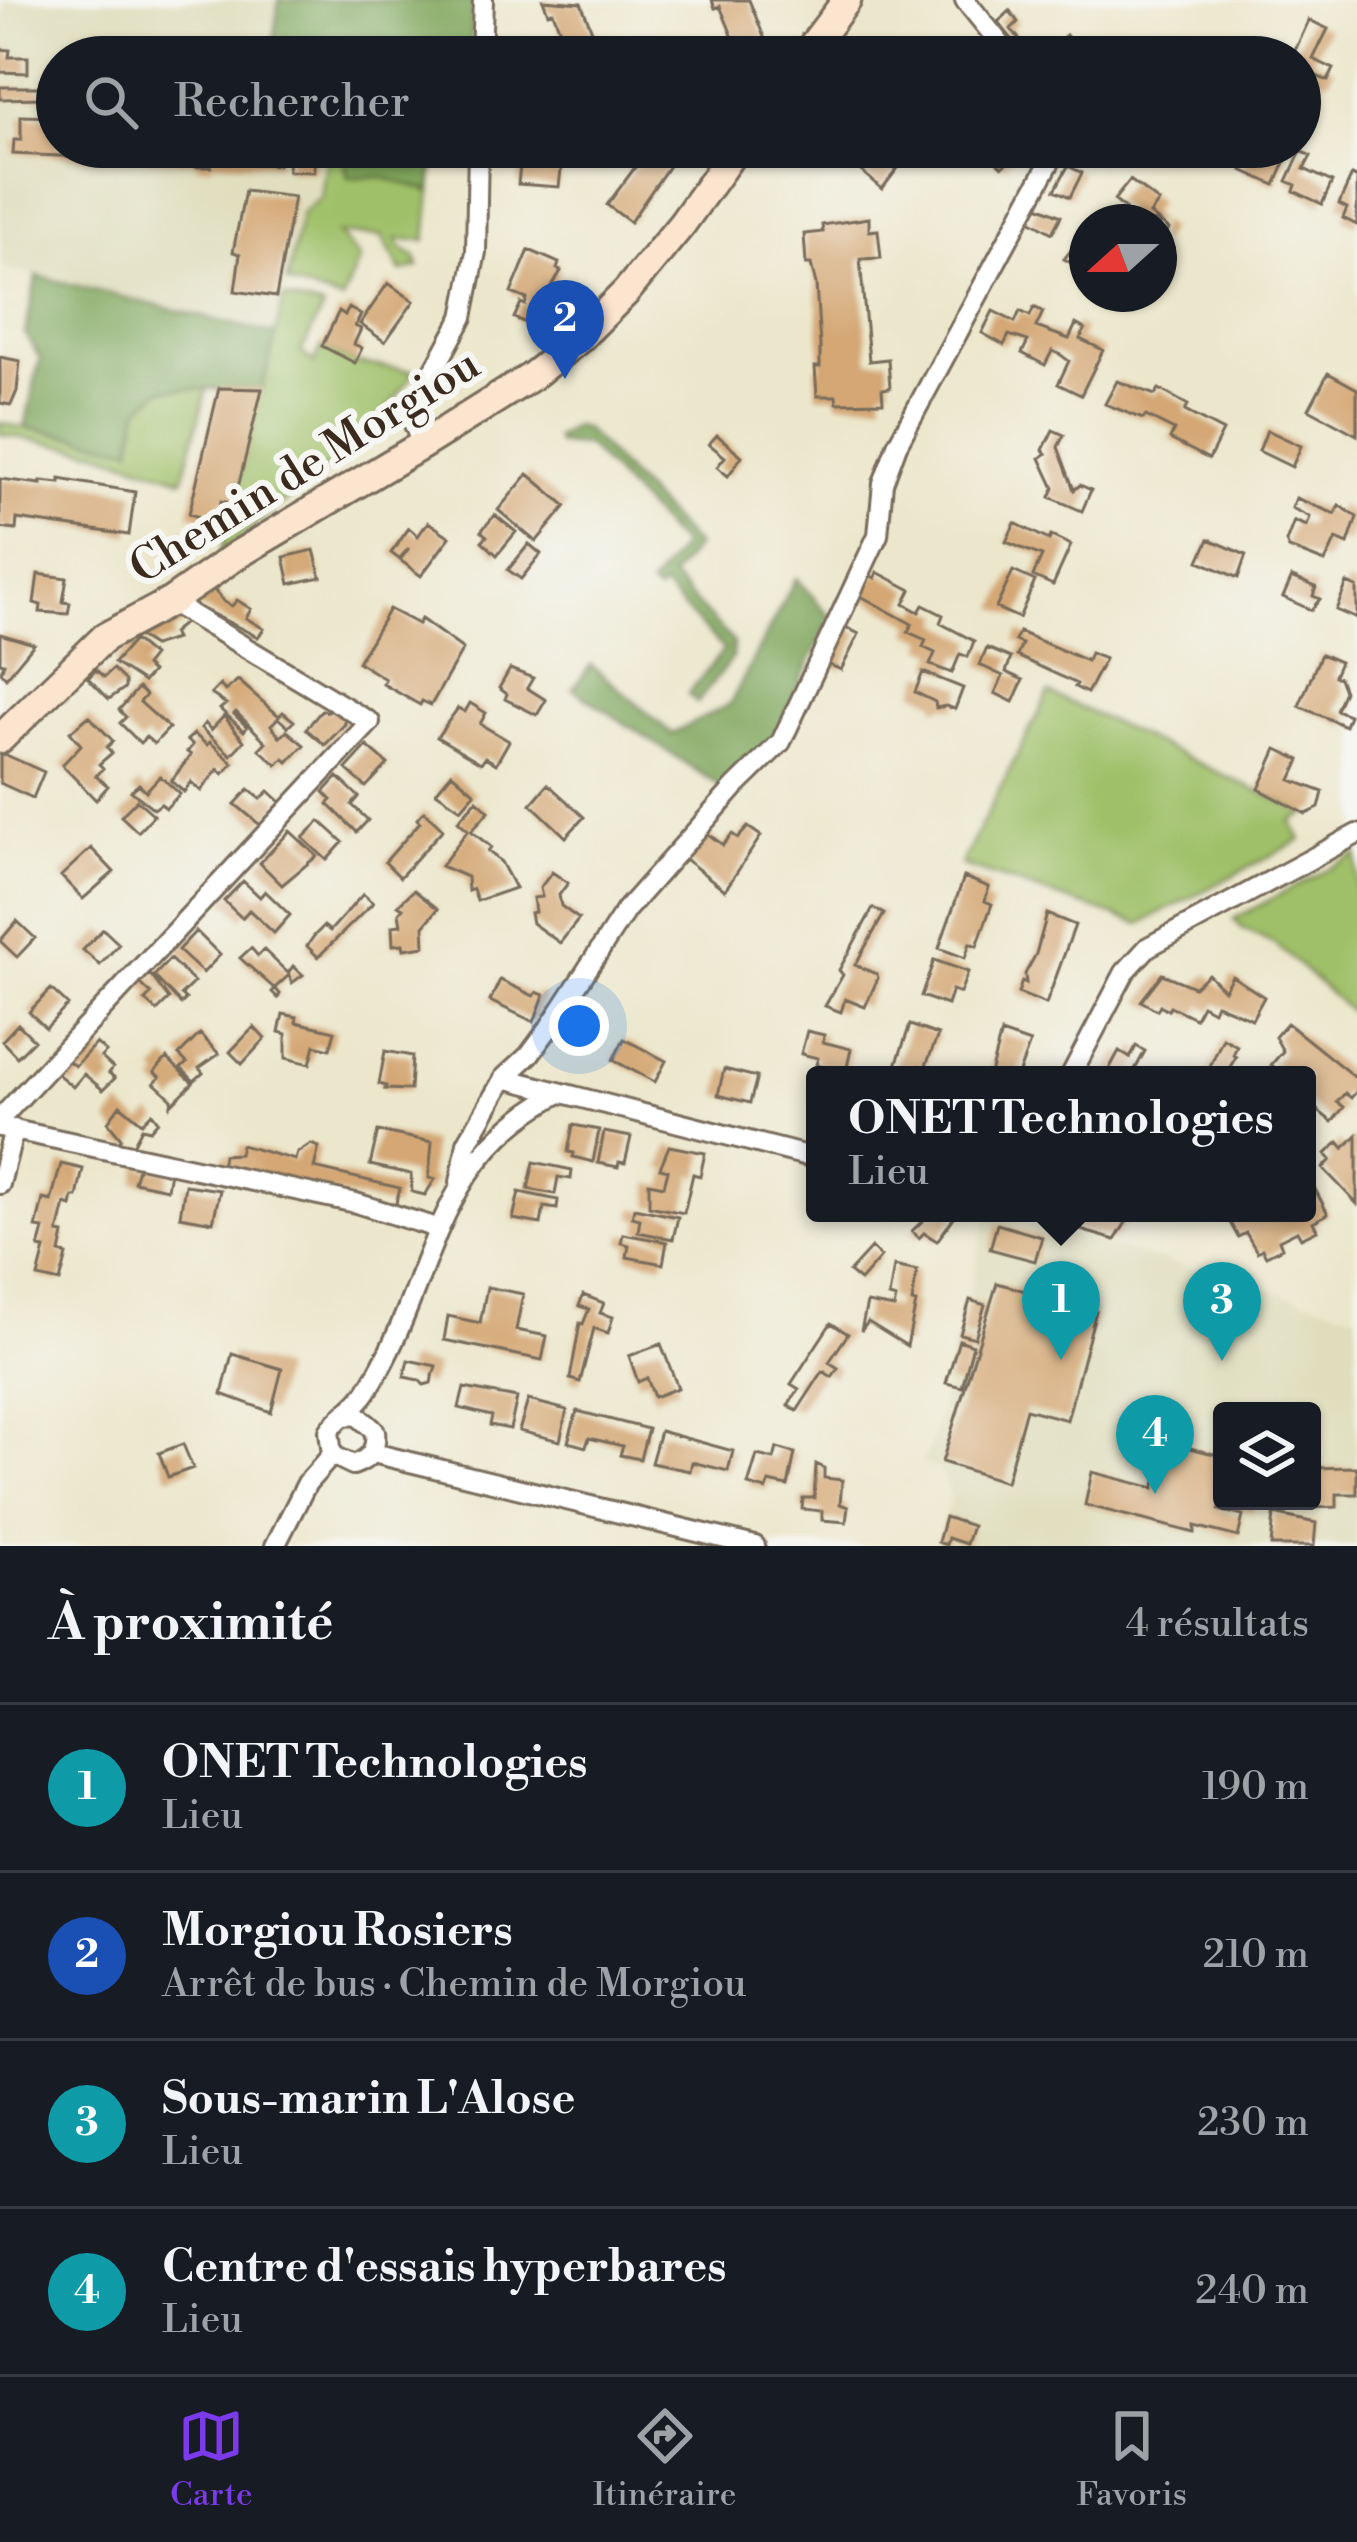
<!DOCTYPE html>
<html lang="fr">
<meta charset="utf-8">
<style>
:root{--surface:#171b24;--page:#242831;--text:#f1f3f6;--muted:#9ea1a6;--line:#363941;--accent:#7c3aed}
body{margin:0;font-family:"Libre Bodoni",serif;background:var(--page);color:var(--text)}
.controls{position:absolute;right:36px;bottom:36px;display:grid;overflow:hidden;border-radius:12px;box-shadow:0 3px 9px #0004}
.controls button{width:108px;height:108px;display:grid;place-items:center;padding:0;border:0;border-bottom:3px solid var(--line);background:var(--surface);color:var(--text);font:60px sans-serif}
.compass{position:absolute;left:1069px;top:204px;width:108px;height:108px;border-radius:50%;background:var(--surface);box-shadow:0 3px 9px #0004;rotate:249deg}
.you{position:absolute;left:579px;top:1026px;width:42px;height:42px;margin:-30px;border:9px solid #fff;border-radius:50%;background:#1a73e8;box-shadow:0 0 0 18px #1a73e833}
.badge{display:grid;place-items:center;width:78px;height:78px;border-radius:50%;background:var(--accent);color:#fff;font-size:39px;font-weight:700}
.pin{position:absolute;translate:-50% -99px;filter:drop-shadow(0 3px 6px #0008)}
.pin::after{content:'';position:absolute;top:63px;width:42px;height:36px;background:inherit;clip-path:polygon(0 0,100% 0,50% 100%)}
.popup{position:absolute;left:806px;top:1066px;width:510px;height:156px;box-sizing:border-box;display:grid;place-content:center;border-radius:12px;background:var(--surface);filter:drop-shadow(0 3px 9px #0005);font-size:39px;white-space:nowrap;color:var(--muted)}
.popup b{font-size:45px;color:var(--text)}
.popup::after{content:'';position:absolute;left:50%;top:100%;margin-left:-24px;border:24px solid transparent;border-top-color:var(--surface)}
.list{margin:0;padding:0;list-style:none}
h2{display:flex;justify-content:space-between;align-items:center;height:156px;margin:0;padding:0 48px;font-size:51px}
h2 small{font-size:39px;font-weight:400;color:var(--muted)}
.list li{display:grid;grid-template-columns:78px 1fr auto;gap:36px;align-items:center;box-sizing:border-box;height:168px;padding:0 48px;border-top:3px solid var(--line)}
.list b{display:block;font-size:45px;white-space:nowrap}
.list p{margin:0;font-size:39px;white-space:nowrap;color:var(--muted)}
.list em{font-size:39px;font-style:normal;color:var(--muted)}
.icon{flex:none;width:66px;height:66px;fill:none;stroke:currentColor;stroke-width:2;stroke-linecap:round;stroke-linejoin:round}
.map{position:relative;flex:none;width:1357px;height:1546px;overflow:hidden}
.search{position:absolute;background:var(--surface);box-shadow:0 3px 9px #0004;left:36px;right:36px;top:36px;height:132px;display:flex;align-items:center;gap:30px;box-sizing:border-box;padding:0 42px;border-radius:66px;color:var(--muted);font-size:45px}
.sheet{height:828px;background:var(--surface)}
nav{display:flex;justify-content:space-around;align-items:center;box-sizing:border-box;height:168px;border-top:3px solid var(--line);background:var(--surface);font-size:33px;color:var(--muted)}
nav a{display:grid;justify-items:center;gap:6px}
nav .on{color:var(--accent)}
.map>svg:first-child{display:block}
.built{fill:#dfddbb;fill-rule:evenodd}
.green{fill:#9fc068;stroke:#6d7543;stroke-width:3}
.forest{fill:#7fa65c;stroke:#5d683d;stroke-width:3}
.building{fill:#d4a775}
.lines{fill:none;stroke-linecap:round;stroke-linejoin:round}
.street-casing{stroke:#796c5b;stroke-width:24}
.secondary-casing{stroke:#796c5b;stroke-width:33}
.street{stroke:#fff;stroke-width:18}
.secondary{stroke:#fce5cf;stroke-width:27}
.labels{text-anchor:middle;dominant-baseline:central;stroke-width:12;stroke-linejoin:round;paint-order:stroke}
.street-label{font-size:45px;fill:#3b2a1e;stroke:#f6f6f2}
</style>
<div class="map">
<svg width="1357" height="1546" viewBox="0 0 1357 1546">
<rect width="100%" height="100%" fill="#f6f6f2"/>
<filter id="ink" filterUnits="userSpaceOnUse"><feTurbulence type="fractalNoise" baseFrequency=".00833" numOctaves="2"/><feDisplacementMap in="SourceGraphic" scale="24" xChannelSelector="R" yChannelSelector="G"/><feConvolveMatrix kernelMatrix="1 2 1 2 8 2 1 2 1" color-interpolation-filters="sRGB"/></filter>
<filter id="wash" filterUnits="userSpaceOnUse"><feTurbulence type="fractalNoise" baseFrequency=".004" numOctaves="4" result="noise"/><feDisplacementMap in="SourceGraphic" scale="48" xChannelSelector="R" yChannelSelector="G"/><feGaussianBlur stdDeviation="2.7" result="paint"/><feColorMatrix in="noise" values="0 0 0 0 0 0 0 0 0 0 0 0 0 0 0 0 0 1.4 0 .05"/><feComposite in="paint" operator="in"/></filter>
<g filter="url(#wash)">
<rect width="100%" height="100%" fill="#ece7cc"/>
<path class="built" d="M5,0H279L272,57H57V147H328L321,197L301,214L276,335L0,267V50Z
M988,1213L1357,1314V1546H937L951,1495L939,1469L921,1463L931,1447ZM1222,1411H1312V1501H1222Z"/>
<path class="green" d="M328,147H342L348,177H381L431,191L426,240L397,239L403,250L416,257L418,267L401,272L382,236L338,234L360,259L342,301L287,283L301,214L321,197Z
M284,298L323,308L301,352L314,363L322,346L355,363L415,371C368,445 287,497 221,553Z
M207,388L183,479L99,452L0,434V423L132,448L139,408L163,389Z
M1049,693L1306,814L1291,821L1301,840L1140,924L961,865Z
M1357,854V1018L1275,944L1242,928L1234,919Z"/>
<path class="forest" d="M279,0H473L470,57H272Z
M342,147H435L431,191L381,177H348Z
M37,276L276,335L262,389H163L139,408L132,448L25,427L40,358L25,334Z
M574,426L585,429L696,546L671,577L733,642L732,658L697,703L688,694L724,650L663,587L658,592L650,586L682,546L587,446L558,444L555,438Z
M796,578L831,617L775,736L723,788L573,689L591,665L672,734L730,704Z"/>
<g id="blocks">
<path class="building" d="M543,0L581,3L599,49L586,57H570L553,12L548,13Z
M712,0H749L766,42L753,48L756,57H741L720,6L715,8Z
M1010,11L1018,22L1011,29L1034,57H1027L998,22Z
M1309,20L1328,29L1313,59L1334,69L1328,81L1300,69V57H1292Z
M1066,35L1082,54L1048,57L1045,54Z
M0,49L10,50L9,57H28V73L0,72Z
M0,87H40L41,98L0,99Z
M21,116L57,117V147H279L278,165L212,162L211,167H196L197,162L13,154L14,140H21Z
M294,147H315L314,172L288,171L289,149Z
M627,147H682L630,222L607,205L642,158Z
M845,147H914L882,189L840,153Z
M991,147H1024L1002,167L987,154Z
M1241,147H1267L1287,158L1275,185L1242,170L1246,161L1236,157Z
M1301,151L1311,156L1304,169L1332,182L1322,204L1294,191L1296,185L1287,181Z
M521,157L562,161L559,187L518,184Z
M1068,166L1082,173L1070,197L1055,190Z
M1352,175L1357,177V225L1343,218L1347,208L1339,204Z
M1130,180L1159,202L1150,214L1169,229L1159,243V222H1115L1125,209L1114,200Z
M245,191L294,197L276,297L235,291L240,254L233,252Z
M1038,206L1061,216L1052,233L1030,220Z
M869,218V231L878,230L881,258L860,259L869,361L888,359L890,388L882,389L883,402L837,403L836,396H817L815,367H820V346L816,284L811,264H806L804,234L823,232L822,225Z
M1081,238L1087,241V271L1064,259Z
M529,250L559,263L557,269L561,271L544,301L539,298L534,309L540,311L533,326L514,318L521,303L525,305L527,299L511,293Z
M388,283L414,301L385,342L360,324Z
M1034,307L1043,312L1036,327L1069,339L1076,324L1085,329L1080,339L1103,350L1081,395L1058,384L1069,361L1061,355L1052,351L1045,365L1022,353L1028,341L1009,335L1004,345L982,333L993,311L1015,322L1020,311L1030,316Z
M349,308L361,315L355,326L361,329L354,344L362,348L355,363L322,346L339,311L345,315Z
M0,357L20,361L17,391L11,405L0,403Z
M1328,373L1357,389V435L1309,409Z
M1117,381L1155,395L1159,389L1188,405L1185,411L1223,431L1209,459L1170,439L1174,430L1146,416L1143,419L1105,404Z
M219,388L262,389L234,504L221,501L216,522L189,514Z
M1053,430L1064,435L1058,447L1074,490L1080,485L1091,490L1082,511L1050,497L1054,488L1040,458L1046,454L1043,450Z
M1267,430L1301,446L1292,467L1259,451Z
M717,435L742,456L728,476L717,467L725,457L709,444Z
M528,474L566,506L536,542L498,510Z
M0,479L41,484V481L60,483V479L135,492L129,535L17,519L16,530L0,528Z
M1296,498L1335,514L1339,505L1357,517L1348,544L1336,539L1325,562L1289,548L1286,542L1294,521L1307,526L1310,517L1292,508Z
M495,515L516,532L497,555L482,541L487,536L481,531Z
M428,522L450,537L421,576L400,560L409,548L399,559L391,553L409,528L418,536Z
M1015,523L1049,540L1051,536L1071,545L1053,585L1033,576L1042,556L1006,542Z
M1209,539L1246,555L1238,578L1199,561Z
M529,544L541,554L521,579L508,570Z
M314,550L321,577L290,584L284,557Z
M1013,571L1035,581L1019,618L996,608Z
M877,572L911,590L904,604L919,612L923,605L943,615L940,623L974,641L968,657L960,654L952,673L930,665L935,653L923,647L926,640L908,632L912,624L857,594L867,574L875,578Z
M38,574L67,578L63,602L70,603L68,614L40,612L41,605L34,603Z
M1292,577L1316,587L1313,596L1320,599L1311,610L1283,597Z
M1347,583L1357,587V619L1336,610Z
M210,585L224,602L232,606L237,600L251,609L246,618L264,629L258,637L193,604L208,592Z
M389,609L418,624L421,619L463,649L431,705L422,701L420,705L383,684L385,679L358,662Z
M174,615L184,623L172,633L175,639L153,646L133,633Z
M843,626L859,634L841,670L826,663Z
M1019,632L1087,661L1090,653L1105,659L1087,693L1075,687L1077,684L1017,656L1022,644L1015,641Z
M0,634L34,644L6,678L1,672L4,663L0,662Z
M134,640L153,656L145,666L152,672L143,682L114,663Z
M987,648L1011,658L1006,672L1023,680L1013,702L995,693L1003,676L980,665Z
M1321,654L1340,662L1334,676L1339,678L1344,691L1336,710L1349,715L1345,726L1299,706Z
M113,669L125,681V688L109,699L88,678L96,670L104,677Z
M510,669L533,678L527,688L546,700L537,715L505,699L507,694L499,688Z
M923,672L963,688L955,709L946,706L936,708L935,702L915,692Z
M238,680L279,716L283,712L294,721L288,727L278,718L271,725L280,737L287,731L304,745L288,762L284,758L277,765L259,749L266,742L236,712L234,714L247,727L244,731L220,709L226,704L211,694L220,685L225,691Z
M138,688L146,695L140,702L169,728L154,744L146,737L140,743L120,723L126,717L119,710Z
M470,703L486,713L480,724L509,741L496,764L485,757L481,763L437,737L458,708L465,712Z
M333,707L343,712L345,724L325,745L306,729L322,710L328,712Z
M89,716L113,741L107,747L112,753L99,764L103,768L96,776L108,786L96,800L62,765L81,745L70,732Z
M224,716L244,741L231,755L201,728L205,723L211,730Z
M194,734L207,745L210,742L233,763L223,774L218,769L201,791L191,782L184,792L171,781L191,755L187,752L193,745L187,740Z
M367,746L388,764L366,787L346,769Z
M1277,749L1300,760L1291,780L1323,792L1319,808L1306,814L1259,789Z
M4,754L44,772L33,798L0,783V757Z
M452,773L475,793L461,809L436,792Z
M160,776L180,794L166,808L161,804L154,809L131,791L139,784L146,791Z
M338,777L359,797L352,805L368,820L357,832L328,804L332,800L324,792Z
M548,784L584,817L566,837L531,804Z
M249,789L261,799L269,791L281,802L260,825L235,804Z
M137,800L154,815L138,832L121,816Z
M477,800L489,811L471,831L491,847L488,851L501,862L515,888L477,901L473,889L468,891L467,877L441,866L468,830L458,821Z
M424,811L443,829L400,877L385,862L420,822L417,819Z
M320,821L343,842L327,860L303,838Z
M748,827L761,836L725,890L681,856L704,831L723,845L732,834L738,838Z
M290,831L317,856L282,885L260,863Z
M91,848L114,872L83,899L61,876Z
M552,872L568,883L559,895L561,906L579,919L560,943L532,923L530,913L535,912L533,898L542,897L540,888Z
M964,877L989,887L985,901L992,904L977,946L970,943L965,958L939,948Z
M243,881L260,897L265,891L290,915L274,933L249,910L242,918L224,901Z
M414,890L438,909L424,926L425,946L404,949L403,944L393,945L392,926L401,925L399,913L403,908L398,905Z
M363,894L373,903L318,957L307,946L314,936L324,926L330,931Z
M873,908L884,914L855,965L877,974L878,978L865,1007L845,999L841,1012L825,1006L843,975L839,970Z
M1047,914L1075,925L1046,1004L1018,993L1022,981L1026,983L1025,974L1036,954Z
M17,921L35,938L17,957L0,941Z
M103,929L119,944L100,965L83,950Z
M196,931L220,955L203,973L178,950Z
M251,948L258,956L264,950L288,973L293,966L303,975L292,983L289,975L275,988L280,994L278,998L272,992L275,989L240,958Z
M170,959L194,982L181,995L186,999L181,1004L154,976Z
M934,960L968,972L960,993L952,990L947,1005L921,996Z
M150,974L169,999L157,1011L145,1000L151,994L140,983Z
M1162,974L1194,987L1208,974L1224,990L1232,976L1264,997L1252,1019L1216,1004L1213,1011L1202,1005L1195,1018L1170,1006L1168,1010L1160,1005L1157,1010L1141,1001Z
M500,980L534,996L537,992L544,995L534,1022L490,1001Z
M51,989L68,1005L46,1028L29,1012Z
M283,1014L297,1017L296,1022L335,1031L330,1049L315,1045L310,1064L286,1058V1034L279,1032Z
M1287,1023L1357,1079V1091L1351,1098L1345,1093L1337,1102L1344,1107L1332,1122L1307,1102V1075H1273L1277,1070L1271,1065L1283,1051L1275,1037Z
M18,1024L34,1040L17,1057L2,1041Z
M910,1025L938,1035L925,1068L920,1066L916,1075L895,1068Z
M254,1027L265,1039L242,1064L230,1052Z
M807,1031L824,1035L823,1042L851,1049L846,1072L816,1065L818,1058L801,1054Z
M1001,1033L1030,1043L1018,1075L990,1074Z
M200,1034L219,1054L199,1068L203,1073L194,1081L181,1068L187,1063L179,1055Z
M1223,1038L1237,1046L1233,1055L1236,1057L1225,1075H1206Z
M624,1039L666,1061L655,1082L613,1060Z
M96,1043L106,1052L101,1057L113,1068L109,1073L115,1078L103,1090L84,1074L73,1087L55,1072L67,1060L75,1066Z
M1136,1046L1145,1051L1132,1075H1106L1119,1051L1130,1058Z
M385,1051L412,1056L410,1090L385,1089L386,1086L379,1084Z
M167,1058L193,1083L171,1105L172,1099L154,1083L160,1077L154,1072Z
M724,1069L757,1077L750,1103L718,1095Z
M120,1105L142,1123L152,1113L158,1121L150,1130L142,1128L132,1147L117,1144L121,1138L108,1122Z
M573,1125L599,1130L593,1162L573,1157L574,1153L568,1152Z
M378,1131L432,1142L429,1178L435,1179L425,1195L412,1192L411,1174L370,1165Z
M604,1132L631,1137L625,1163L619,1162L618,1167L598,1163Z
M1357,1135V1204L1323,1168L1331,1160L1326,1154L1339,1142L1344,1148Z
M311,1144L319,1147L314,1168L400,1188L395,1207L221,1167L223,1155L239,1154L241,1145L295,1160L297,1153Z
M669,1146L705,1153L700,1176L693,1174L684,1213L649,1206V1183L664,1186L668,1170L660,1168Z
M140,1162L143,1168L170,1172L167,1189L134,1182Z
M534,1162L572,1170L571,1179L558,1177L555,1194L528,1189Z
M61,1164L83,1169L77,1197H73L71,1206L65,1204L58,1233L64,1234L60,1253L67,1255L60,1282L38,1277L45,1249L39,1248L44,1229L36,1228L43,1199L51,1201Z
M1307,1174L1328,1214L1313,1222L1317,1230L1301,1238L1297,1231L1279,1240L1282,1248L1266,1256L1262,1249L1257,1252L1246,1233L1238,1237L1227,1217L1234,1213H1307Z
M185,1185L220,1190L213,1222L180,1216Z
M519,1192L558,1200L557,1209L544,1207L541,1224L513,1219Z
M634,1208L678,1217L673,1239L638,1232L640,1219L632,1217Z
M931,1213H957L937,1241L924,1233L919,1238L912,1231Z
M1058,1213L1093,1216L1132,1213L1115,1240L1053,1222Z
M997,1224L1042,1237L1035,1261L990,1249Z
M623,1234L667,1242L663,1264L627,1257L629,1245L621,1243Z
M871,1248L881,1257L860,1281L849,1272Z
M894,1266L917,1271L912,1302L916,1303L907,1346L868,1322L861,1331L867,1303L894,1308L896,1299L889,1297Z
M997,1283L1096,1311L1067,1420L1026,1409L1006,1482L942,1462Z
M487,1287L523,1294L516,1330L547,1336L542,1360L444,1340L448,1316L480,1323Z
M583,1295L604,1303L600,1313L613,1317L608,1333L594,1328L580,1382L570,1379L580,1323L583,1324L589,1309L579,1306Z
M970,1300L985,1305L975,1338L960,1334Z
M831,1323L848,1334L829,1362L838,1368L832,1377L823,1371L797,1411L788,1405L799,1389L791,1384Z
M959,1340L973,1345L962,1387L946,1383Z
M661,1344L678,1388L654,1397L647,1378L638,1382L629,1356Z
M232,1354L282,1369L271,1412L222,1394Z
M408,1360L436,1366L431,1383L424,1385L419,1380L404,1377Z
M464,1388L517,1398L510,1429L490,1425L492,1416L459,1408Z
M528,1400L567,1410L560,1441L519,1431Z
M577,1411L648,1429L640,1459L620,1455L623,1446L589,1438L586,1447L568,1442Z
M660,1431L733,1451L728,1471L692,1462L690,1471L651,1463Z
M1169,1443L1222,1456V1501H1256L1253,1512L1221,1505L1219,1510L1243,1516L1238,1537L1195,1526V1533L1085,1505L1092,1472L1154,1488Z
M183,1444L193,1468L168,1477L159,1453Z
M777,1448L795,1453L788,1486L769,1482L766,1490L748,1485L757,1455L774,1459Z
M816,1464L824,1468V1478L842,1480L840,1504L848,1507L846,1522L822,1520V1511L802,1509L803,1498H814Z
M1357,1467V1494H1337V1507L1310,1508L1312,1468Z
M1274,1514L1316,1523L1314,1546H1271Z
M945,1517L972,1526L966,1544L948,1538L946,1545L938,1542Z"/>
</g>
</g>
<g filter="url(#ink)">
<use href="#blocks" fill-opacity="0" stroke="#796c5b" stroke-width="3"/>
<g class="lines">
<g class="street-casing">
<path id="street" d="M965,0L1011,57
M481,57L483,0
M422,445L410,414L463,317L476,252L478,147
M1071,1075L1125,972L1148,947L1357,834
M504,1078L815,1158
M0,1119L370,722L170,602
M0,1127L356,1203L437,1228
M460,1182L467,1143L504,1078L529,1055L549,1028L626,910L735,787L781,742L878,535L883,483L897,445L1058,147
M0,1184L14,1129
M344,1416L357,1415L375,1431C377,1449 371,1459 353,1465L332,1455L329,1431C339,1416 357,1407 367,1391C436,1281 428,1164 558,1094
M373,1453L755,1546
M275,1546L307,1483L332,1455"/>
</g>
<g class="secondary-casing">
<path id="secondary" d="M804,57L847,0
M0,739L105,637L170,602L237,555L422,445L531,377L579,339L626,292L682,224L737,147"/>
</g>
<use href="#street" class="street"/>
<use href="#secondary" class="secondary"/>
</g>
</g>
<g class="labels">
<g class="street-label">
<text transform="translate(305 467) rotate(-32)">Chemin de Morgiou</text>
</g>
</g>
</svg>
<div class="controls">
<button><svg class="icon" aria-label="layers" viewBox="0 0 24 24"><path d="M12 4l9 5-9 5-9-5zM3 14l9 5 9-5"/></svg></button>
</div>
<svg class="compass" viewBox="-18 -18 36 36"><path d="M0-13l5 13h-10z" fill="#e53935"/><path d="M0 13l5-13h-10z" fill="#9ea1a6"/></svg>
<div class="you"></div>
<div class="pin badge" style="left:1061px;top:1360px;background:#0f9aa8">1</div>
<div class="popup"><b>ONET Technologies</b>Lieu</div>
<div class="pin badge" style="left:565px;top:379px;background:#1a4fb4">2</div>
<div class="pin badge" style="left:1222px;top:1361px;background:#0f9aa8">3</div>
<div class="pin badge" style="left:1155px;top:1494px;background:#0f9aa8">4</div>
<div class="search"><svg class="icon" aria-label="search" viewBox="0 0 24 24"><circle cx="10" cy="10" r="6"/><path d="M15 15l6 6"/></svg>Rechercher</div>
</div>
<section class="sheet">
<h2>À proximité<small>4 résultats</small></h2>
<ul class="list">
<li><span class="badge" style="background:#0f9aa8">1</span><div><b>ONET Technologies</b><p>Lieu</p></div><em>190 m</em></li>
<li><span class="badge" style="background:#1a4fb4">2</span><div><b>Morgiou Rosiers</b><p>Arrêt de bus · Chemin de Morgiou</p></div><em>210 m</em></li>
<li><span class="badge" style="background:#0f9aa8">3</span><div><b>Sous-marin L'Alose</b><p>Lieu</p></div><em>230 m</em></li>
<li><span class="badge" style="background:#0f9aa8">4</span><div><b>Centre d'essais hyperbares</b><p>Lieu</p></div><em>240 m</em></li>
</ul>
</section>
<nav>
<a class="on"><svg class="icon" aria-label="map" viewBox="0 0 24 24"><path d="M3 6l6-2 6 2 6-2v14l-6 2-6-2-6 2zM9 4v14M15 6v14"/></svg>Carte</a>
<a><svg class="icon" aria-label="directions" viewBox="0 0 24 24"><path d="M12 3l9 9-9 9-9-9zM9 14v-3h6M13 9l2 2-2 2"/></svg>Itinéraire</a>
<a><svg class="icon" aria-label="saved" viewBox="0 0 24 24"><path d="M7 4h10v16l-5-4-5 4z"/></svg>Favoris</a>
</nav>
